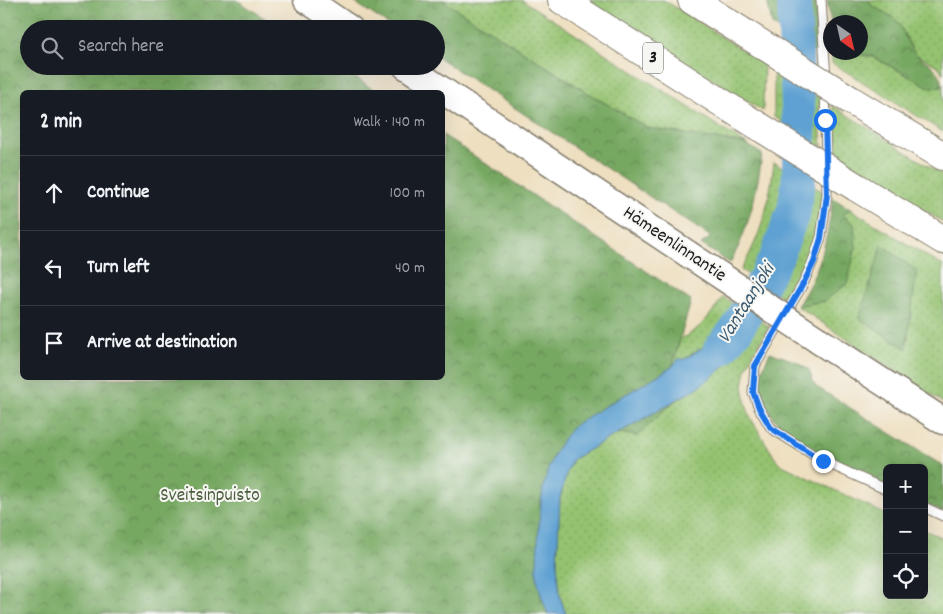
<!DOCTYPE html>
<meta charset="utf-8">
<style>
:root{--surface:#171b24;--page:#242831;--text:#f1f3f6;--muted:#9ea1a6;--line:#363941}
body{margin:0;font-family:Dekko,sans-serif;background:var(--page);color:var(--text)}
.controls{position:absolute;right:15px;bottom:15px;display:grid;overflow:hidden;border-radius:8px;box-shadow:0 5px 20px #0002}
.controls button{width:45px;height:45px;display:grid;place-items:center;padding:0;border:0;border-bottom:1px solid var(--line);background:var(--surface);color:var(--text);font:25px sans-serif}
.compass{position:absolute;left:823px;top:15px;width:45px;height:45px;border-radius:50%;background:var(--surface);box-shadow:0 5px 20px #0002;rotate:146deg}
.stop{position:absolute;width:15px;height:15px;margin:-11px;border:4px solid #1a73e8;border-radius:50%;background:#fff}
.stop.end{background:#1a73e8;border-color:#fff;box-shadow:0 1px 5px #0008}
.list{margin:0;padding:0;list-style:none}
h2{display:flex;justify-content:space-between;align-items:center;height:65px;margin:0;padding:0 20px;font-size:21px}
h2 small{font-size:16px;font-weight:400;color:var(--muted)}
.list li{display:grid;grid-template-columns:32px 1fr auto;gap:15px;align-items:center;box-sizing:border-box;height:75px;padding:0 20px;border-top:1px solid var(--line)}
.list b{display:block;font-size:19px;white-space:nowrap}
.list em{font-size:16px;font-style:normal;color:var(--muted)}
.icon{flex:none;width:28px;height:28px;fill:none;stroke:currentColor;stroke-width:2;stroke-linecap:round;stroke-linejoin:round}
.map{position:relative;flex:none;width:943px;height:614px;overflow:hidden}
.search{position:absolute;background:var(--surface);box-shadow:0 5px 20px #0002;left:20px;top:20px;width:425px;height:55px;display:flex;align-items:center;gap:12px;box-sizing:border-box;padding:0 18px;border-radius:28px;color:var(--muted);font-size:19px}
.panel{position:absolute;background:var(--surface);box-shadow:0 5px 20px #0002;left:20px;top:90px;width:425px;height:290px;border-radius:8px}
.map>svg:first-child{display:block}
.grass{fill:url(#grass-dots);stroke:#586f46}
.forest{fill:url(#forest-crowns);stroke:#4a623f}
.water{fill:#5ea1d2;stroke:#3d5e77}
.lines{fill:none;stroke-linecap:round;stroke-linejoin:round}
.river{stroke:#5ea1d2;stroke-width:34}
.lane-casing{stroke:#857e6e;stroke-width:11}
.secondary-casing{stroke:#857e6e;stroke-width:29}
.highway-casing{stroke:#857e6e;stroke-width:30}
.lane{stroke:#fff;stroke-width:9}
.secondary{stroke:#fff;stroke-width:26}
.highway{stroke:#fff;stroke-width:28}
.secondary-bridge-casing{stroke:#857e6e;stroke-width:29;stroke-linecap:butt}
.highway-bridge-casing{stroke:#857e6e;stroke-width:30;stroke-linecap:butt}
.secondary-bridge{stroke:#fff;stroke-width:26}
.highway-bridge{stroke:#fff;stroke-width:28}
.route{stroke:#1a73e8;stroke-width:6}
.labels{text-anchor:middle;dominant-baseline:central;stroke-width:4;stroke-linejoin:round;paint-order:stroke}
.shield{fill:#f6f6f2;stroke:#5d5d5c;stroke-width:1}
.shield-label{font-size:18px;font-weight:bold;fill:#1c1c1c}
.street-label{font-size:19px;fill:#1c1c1c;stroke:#f6f6f2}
.park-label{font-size:19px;fill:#4c5e3e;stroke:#f6f6f2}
.water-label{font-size:20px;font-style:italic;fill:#3a586e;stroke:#f6f6f2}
</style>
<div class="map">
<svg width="943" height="614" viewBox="0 0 943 614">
<defs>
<pattern id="grass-dots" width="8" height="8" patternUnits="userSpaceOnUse" patternTransform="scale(1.25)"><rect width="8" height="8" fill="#94c270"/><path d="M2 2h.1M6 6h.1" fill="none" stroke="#7fa660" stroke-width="1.8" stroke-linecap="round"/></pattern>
<pattern id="forest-crowns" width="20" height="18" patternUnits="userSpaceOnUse" patternTransform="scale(1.25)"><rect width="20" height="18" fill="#77a862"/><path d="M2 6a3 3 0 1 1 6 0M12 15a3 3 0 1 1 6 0" fill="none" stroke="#618850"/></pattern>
</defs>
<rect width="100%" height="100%" fill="#f6f6f2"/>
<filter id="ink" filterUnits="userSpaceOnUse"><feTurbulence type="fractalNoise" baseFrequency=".02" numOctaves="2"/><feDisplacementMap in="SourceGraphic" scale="10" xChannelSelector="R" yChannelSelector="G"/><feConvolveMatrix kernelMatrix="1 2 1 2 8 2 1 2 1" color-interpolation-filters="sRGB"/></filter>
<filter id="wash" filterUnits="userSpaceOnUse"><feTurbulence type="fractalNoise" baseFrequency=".0096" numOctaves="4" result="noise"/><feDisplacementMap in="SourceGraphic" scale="20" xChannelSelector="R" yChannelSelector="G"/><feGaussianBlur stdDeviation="1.12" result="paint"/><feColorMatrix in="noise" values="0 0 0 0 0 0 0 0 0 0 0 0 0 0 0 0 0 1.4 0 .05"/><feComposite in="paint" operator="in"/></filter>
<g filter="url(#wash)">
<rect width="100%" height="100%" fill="#eedfc0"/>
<path class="grass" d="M442,0H522L746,144L648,128L588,93Z
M585,0H664L764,64L763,111Z
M869,0H943V74L938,66L915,54L897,21L870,5Z
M832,53L871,56L931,88L941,87L943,83V132L832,63Z
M774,69L787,77L788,126L774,117Z
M809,91L820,98V122L822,147L810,140L808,120Z
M833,106L943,175V222L831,152V120Z
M774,162L787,170L782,206L768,246L752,277L741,270C762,233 769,205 774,162Z
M810,184L823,192C817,234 809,264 788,300L774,292L791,257L805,217Z
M850,209L943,266V403L797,306L825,301L842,215Z
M723,297L735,305L719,328L712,334L703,347L672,367L680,339C701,330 711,314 723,297Z
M759,320L769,327L755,350L746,369L743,386L746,404L750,417L778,463L887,515V595H924V530L943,538V614H566L560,597L557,564L560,498L567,472L573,459L619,433L637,436L672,403L697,388L743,345Z"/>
<path class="forest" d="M0,0H237L281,29H29V66H338L377,92H22V378H442L443,135L691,301L672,367L577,423L540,502L537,576L541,596L548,614H0Z
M351,0H442L588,93L648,128L746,144L762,154C757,192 749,229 730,263L701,244L711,237L436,56V29H395Z
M767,0H783L787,35L772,25Z
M804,0H816L819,55L805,46Z
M827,0H869L871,5C878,10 891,14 897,21C903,28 907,44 914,52C922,63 943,65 941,87L931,88L872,56L842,53H841L860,52V22H831Z
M833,198L850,209L843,215L854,224L856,246L847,284L825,301L797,306C821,270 827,241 833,198Z
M882,245L917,271L906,349L859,318Z
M770,352L797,362L809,370L815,386L943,466V512L924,503V468H887V486C843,467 767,441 760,385C759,374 766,362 770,352Z
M672,403L637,436L619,433Z"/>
<path class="water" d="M783,0H804L805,46L787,35Z
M787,77L809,91L808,120L810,140L788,126Z
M787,170L810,184L805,217L791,257L774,292L752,277L768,246L782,206Z
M735,305L759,320L743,345L722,369L697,388L573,459L567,472L560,498L557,564L560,597L566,614H548C543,602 539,590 537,577C536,566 538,554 538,543C540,498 543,456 577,423L672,367L678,359H685L703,347L712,334L719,328Z"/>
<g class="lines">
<path class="river" d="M720,349L737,329L762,284L777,256L794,210L799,177V133L794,0"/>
</g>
</g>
<g filter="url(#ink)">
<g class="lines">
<g class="lane-casing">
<path id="lane" d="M821,0L826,79
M826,92L825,120L827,195L821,237L813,261L803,284L755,366L753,392L759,408L771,428L823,461L887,490
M924,507L943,516"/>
</g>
<g class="secondary-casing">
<path id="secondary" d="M307,0L350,29
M406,66L688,254
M818,340L943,421"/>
</g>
<g class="highway-casing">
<path id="highway" d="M562,0L744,117
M692,0L741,31
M852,101L943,156
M856,187L943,240"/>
</g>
<use href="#lane" class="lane"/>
<use href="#secondary" class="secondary"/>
<use href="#highway" class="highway"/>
<g class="secondary-bridge-casing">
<path id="secondary-bridge" d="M688,254L818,340"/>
</g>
<g class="highway-bridge-casing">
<path id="highway-bridge" d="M741,31L852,101
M744,117L856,187"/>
</g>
<use href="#secondary-bridge" class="secondary-bridge"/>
<use href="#highway-bridge" class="highway-bridge"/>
</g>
</g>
<g class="lines" filter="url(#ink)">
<path class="route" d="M823,461L771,428L759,408L753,392L755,366L803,284L814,262L821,238L827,195L825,120"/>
</g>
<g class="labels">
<rect class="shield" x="643" y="42.5" width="20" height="31" rx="4"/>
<g class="shield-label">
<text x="653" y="58">3</text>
</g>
<g class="street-label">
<text transform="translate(674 245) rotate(34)">Hämeenlinnantie</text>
</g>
<g class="park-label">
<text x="210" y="496">Sveitsinpuisto</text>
</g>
<g class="water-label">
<text transform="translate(747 304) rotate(-58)">Vantaanjoki</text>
</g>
</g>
</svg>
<div class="controls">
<button>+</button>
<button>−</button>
<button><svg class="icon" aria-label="locate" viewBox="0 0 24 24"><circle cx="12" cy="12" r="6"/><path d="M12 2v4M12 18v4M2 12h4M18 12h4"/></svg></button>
</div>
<svg class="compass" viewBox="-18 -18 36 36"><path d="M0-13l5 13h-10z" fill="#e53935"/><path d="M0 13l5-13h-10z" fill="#9ea1a6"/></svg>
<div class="stop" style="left:825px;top:120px"></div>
<div class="stop end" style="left:823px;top:461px"></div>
<div class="search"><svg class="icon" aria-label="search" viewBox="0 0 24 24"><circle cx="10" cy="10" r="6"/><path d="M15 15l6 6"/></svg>Search here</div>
<section class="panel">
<h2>2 min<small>Walk · 140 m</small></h2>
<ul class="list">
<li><svg class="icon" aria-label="ahead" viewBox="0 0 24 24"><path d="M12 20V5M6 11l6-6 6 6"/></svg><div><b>Continue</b></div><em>100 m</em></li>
<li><svg class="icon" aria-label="left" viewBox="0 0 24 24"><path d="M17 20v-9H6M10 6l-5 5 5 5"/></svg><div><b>Turn left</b></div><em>40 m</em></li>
<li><svg class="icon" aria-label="arrive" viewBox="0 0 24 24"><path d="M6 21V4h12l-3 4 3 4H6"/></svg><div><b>Arrive at destination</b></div></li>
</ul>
</section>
</div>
